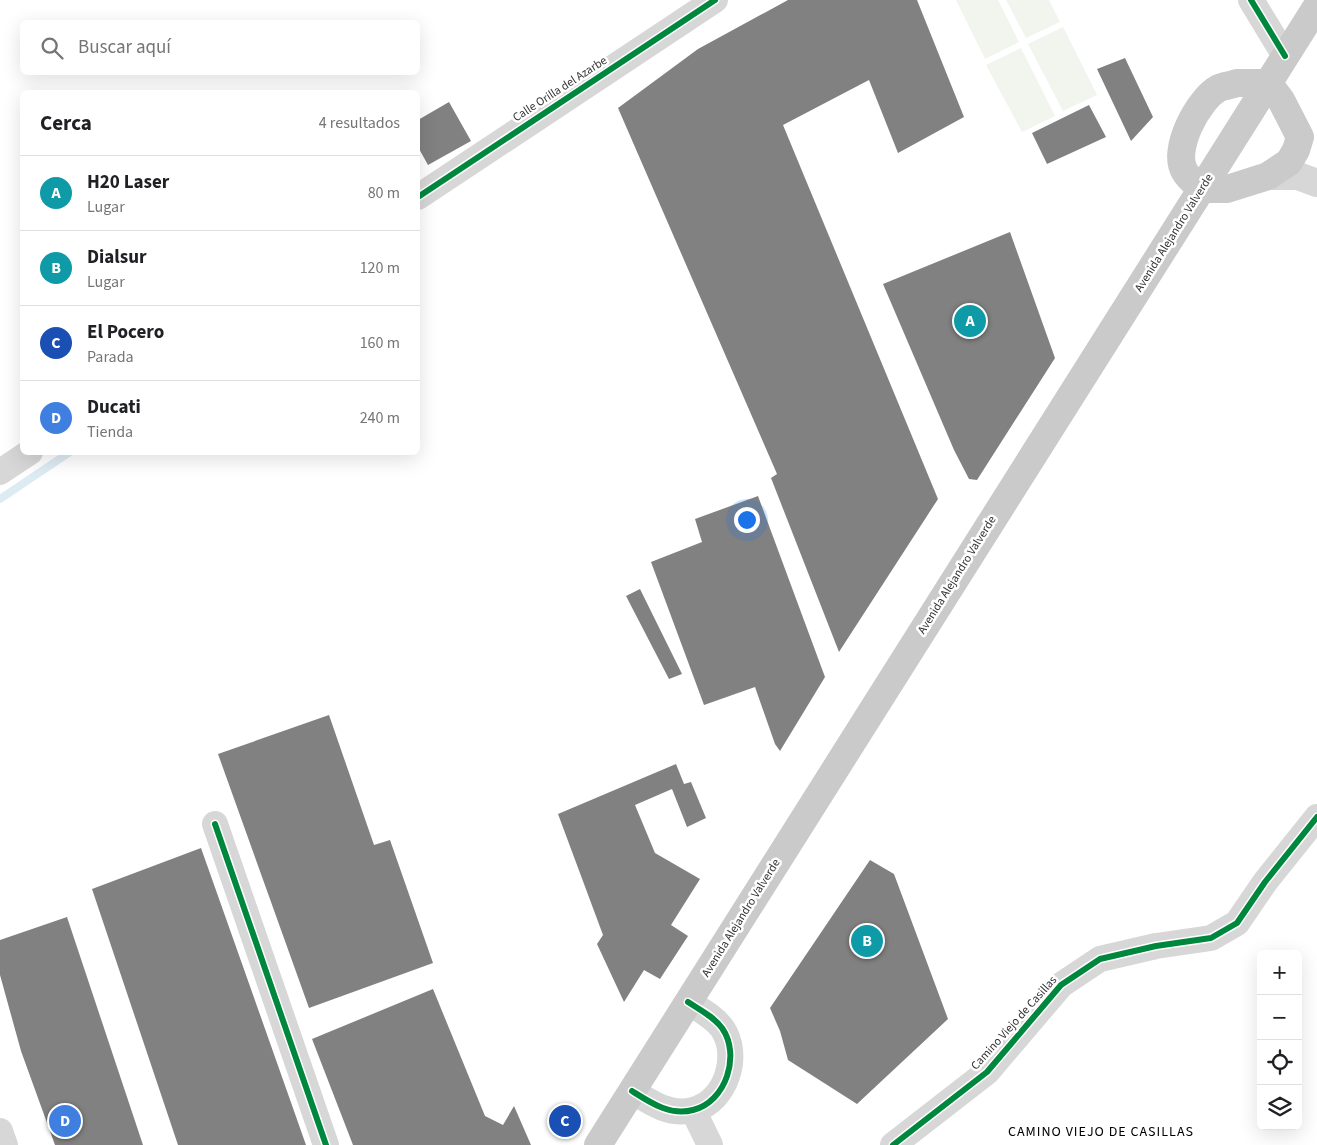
<!DOCTYPE html>
<html lang="es">
<meta charset="utf-8">
<style>
:root{--surface:#fff;--page:#f2f2f2;--text:#202124;--muted:#757577;--line:#e0e0e0;--accent:#111827}
body{margin:0;font-family:"Source Sans 3",sans-serif;background:var(--page);color:var(--text)}
.controls{position:absolute;right:15px;bottom:15px;display:grid;overflow:hidden;border-radius:8px;box-shadow:0 5px 20px #0002}
.controls button{width:45px;height:45px;display:grid;place-items:center;padding:0;border:0;border-bottom:1px solid var(--line);background:var(--surface);color:var(--text);font:25px sans-serif}
.you{position:absolute;left:746px;top:519px;width:18px;height:18px;margin:-12px;border:4px solid #fff;border-radius:50%;background:#1a73e8;box-shadow:0 0 0 8px #1a73e833}
.badge{display:grid;place-items:center;width:32px;height:32px;border-radius:50%;background:var(--accent);color:#fff;font-size:16px;font-weight:700}
.pin{position:absolute;translate:-50% -50%;border:2px solid #fff;box-shadow:0 1px 5px #0006}
.list{margin:0;padding:0;list-style:none}
h2{display:flex;justify-content:space-between;align-items:center;height:65px;margin:0;padding:0 20px;font-size:21px}
h2 small{font-size:16px;font-weight:400;color:var(--muted)}
.list li{display:grid;grid-template-columns:32px 1fr auto;gap:15px;align-items:center;box-sizing:border-box;height:75px;padding:0 20px;border-top:1px solid var(--line)}
.list b{display:block;font-size:19px;white-space:nowrap}
.list p{margin:0;font-size:16px;white-space:nowrap;color:var(--muted)}
.list em{font-size:16px;font-style:normal;color:var(--muted)}
.icon{flex:none;width:28px;height:28px;fill:none;stroke:currentColor;stroke-width:2;stroke-linecap:round;stroke-linejoin:round}
.map{position:relative;flex:none;width:1317px;height:1145px;overflow:hidden}
.search{position:absolute;background:var(--surface);box-shadow:0 5px 20px #0002;left:20px;top:20px;width:400px;height:55px;display:flex;align-items:center;gap:12px;box-sizing:border-box;padding:0 18px;border-radius:8px;color:var(--muted);font-size:19px}
.panel{position:absolute;background:var(--surface);box-shadow:0 5px 20px #0002;left:20px;top:90px;width:400px;height:365px;border-radius:8px}
.map>svg:first-child{display:block}
.green{fill:#f1f5ed}
.lines{fill:none;stroke-linecap:round;stroke-linejoin:round}
.stream{stroke:#ddebf3;stroke-width:8}
.building{fill:#818181}
.minor{stroke:#d7d7d7;stroke-width:26}
.tertiary{stroke:#d7d7d7;stroke-width:28}
.primary{stroke:#cacaca;stroke-width:28}
.cycleway-casing{stroke:#fff;stroke-width:9}
.cycleway{stroke:#00873e;stroke-width:6}
.labels{text-anchor:middle;dominant-baseline:central;stroke-width:5;stroke-linejoin:round;paint-order:stroke}
.street-label{font-size:12px;fill:#333;stroke:#fff}
.neighbourhood-label{font-size:14px;letter-spacing:1px;fill:#000;stroke:#fff}
</style>
<div class="map">
<svg width="1317" height="1145" viewBox="0 0 1317 1145">
<rect width="100%" height="100%" fill="#fff"/>
<path class="green" d="M956,0H998L1019,42L985,59Z
M1006,0H1049L1060,22L1026,38Z
M1063,27L1097,95L1063,111L1028,44Z
M1021,48L1055,116L1022,132L986,65Z"/>
<g class="lines">
<path class="stream" d="M0,499L70,452"/>
</g>
<path class="building" d="M788,0H917L964,117L898,153L869,80L783,125L938,499L839,652L771,478L777,474L618,108L698,49Z
M1125,58L1153,117L1131,141L1097,69Z
M449,102L471,141L428,165L418,147V120Z
M1089,105L1106,137L1047,164L1032,133Z
M1010,232L1055,358L977,480L969,479L954,450L883,284Z
M758,496L825,677L780,751L775,744L755,687L704,705L651,562L702,542L695,519Z
M640,589L682,674L669,679L626,596Z
M329,715L374,845L390,840L433,963L309,1008L218,754Z
M676,764L684,784L691,782L706,818L687,827L672,789L635,805L655,853L700,879L671,925L688,936L660,979L644,970L624,1002L597,944L603,935L558,814Z
M201,848L252,992L306,1145H178L92,889Z
M870,860L894,874L948,1019L857,1104L788,1060L780,1031L770,1008Z
M67,917L143,1145H55L21,1051L0,975V940Z
M433,989L485,1116L503,1125L514,1106L531,1145H353L312,1039Z"/>
<g class="lines">
<path class="minor" d="M1251,0L1285,56
M418,197L715,0
M0,472L30,452
M215,824L326,1145
M632,1091C651,1103 670,1116 693,1110C726,1102 741,1055 722,1028C713,1016 700,1010 688,1002
M693,1110L710,1145
M0,1131L5,1145
M893,1145L987,1072L1061,985L1100,959L1156,946L1211,938L1237,923L1265,882L1317,817"/>
<path class="tertiary" d="M1268,176H1298L1317,183"/>
<path class="primary" d="M1237,83H1268L1281,100L1300,137L1296,150L1289,162L1268,176L1227,189H1202C1196,184 1188,178 1185,172C1171,151 1198,99 1219,88C1224,86 1232,85 1237,83Z
M598,1145L1317,6"/>
<g class="cycleway-casing">
<path id="cycleway" d="M1251,0L1285,56
M418,197L715,0
M215,824L326,1145
M632,1091C651,1103 670,1116 693,1110C726,1102 741,1055 722,1028C713,1016 700,1010 688,1002
M893,1145L987,1072L1061,985L1100,959L1156,946L1211,938L1237,923L1265,882L1317,817"/>
</g>
<use href="#cycleway" class="cycleway"/>
</g>
<g class="labels">
<g class="street-label">
<text transform="translate(560 89) rotate(-33)">Calle Orilla del Azarbe</text>
<text transform="translate(1174 233) rotate(-58)">Avenida Alejandro Valverde</text>
<text transform="translate(957 575) rotate(-58)">Avenida Alejandro Valverde</text>
<text transform="translate(741 918) rotate(-58)">Avenida Alejandro Valverde</text>
<text transform="translate(1014 1023) rotate(-48)">Camino Viejo de Casillas</text>
</g>
<g class="neighbourhood-label">
<text x="1101" y="1132">CAMINO VIEJO DE CASILLAS</text>
</g>
</g>
</svg>
<div class="controls">
<button>+</button>
<button>−</button>
<button><svg class="icon" aria-label="locate" viewBox="0 0 24 24"><circle cx="12" cy="12" r="6"/><path d="M12 2v4M12 18v4M2 12h4M18 12h4"/></svg></button>
<button><svg class="icon" aria-label="layers" viewBox="0 0 24 24"><path d="M12 4l9 5-9 5-9-5zM3 14l9 5 9-5"/></svg></button>
</div>
<div class="you"></div>
<div class="pin badge" style="left:970px;top:321px;background:#0f9aa8">A</div>
<div class="pin badge" style="left:867px;top:941px;background:#0f9aa8">B</div>
<div class="pin badge" style="left:565px;top:1121px;background:#1a4fb4">C</div>
<div class="pin badge" style="left:65px;top:1121px;background:#3f7fe0">D</div>
<div class="search"><svg class="icon" aria-label="search" viewBox="0 0 24 24"><circle cx="10" cy="10" r="6"/><path d="M15 15l6 6"/></svg>Buscar aquí</div>
<section class="panel">
<h2>Cerca<small>4 resultados</small></h2>
<ul class="list">
<li><span class="badge" style="background:#0f9aa8">A</span><div><b>H20 Laser</b><p>Lugar</p></div><em>80 m</em></li>
<li><span class="badge" style="background:#0f9aa8">B</span><div><b>Dialsur</b><p>Lugar</p></div><em>120 m</em></li>
<li><span class="badge" style="background:#1a4fb4">C</span><div><b>El Pocero</b><p>Parada</p></div><em>160 m</em></li>
<li><span class="badge" style="background:#3f7fe0">D</span><div><b>Ducati</b><p>Tienda</p></div><em>240 m</em></li>
</ul>
</section>
</div>
